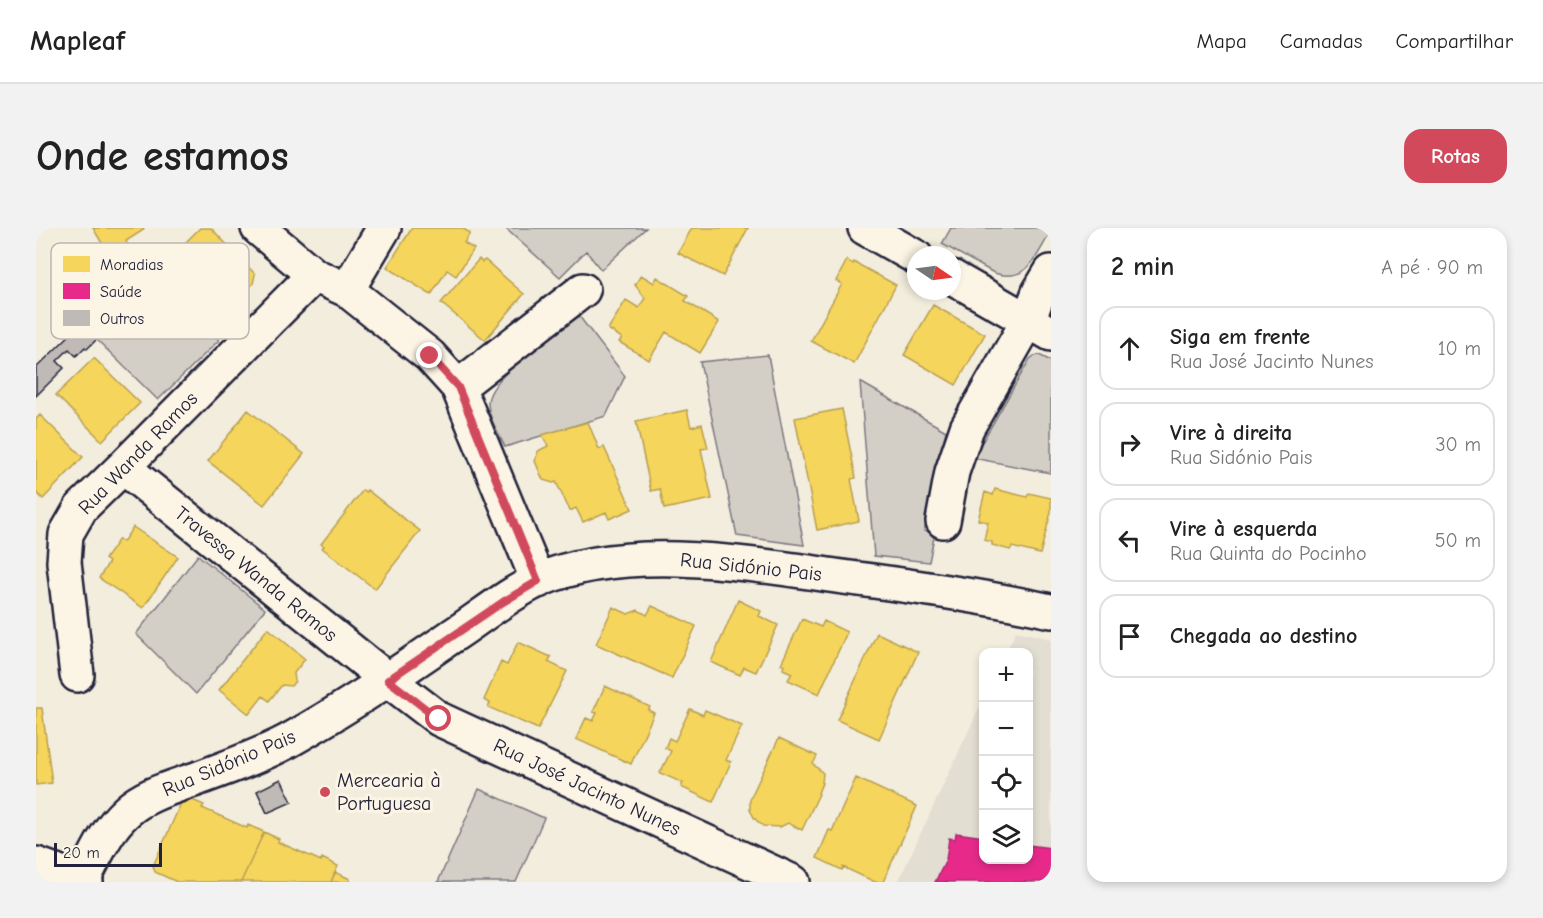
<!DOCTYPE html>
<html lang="pt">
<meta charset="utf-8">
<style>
:root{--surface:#fff;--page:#f2f2f2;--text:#222;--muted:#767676;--line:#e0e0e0;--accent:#d1495b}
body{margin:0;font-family:"Comic Neue",sans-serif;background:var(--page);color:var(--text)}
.controls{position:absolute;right:18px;bottom:18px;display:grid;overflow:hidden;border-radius:12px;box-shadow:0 3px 9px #0003}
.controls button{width:54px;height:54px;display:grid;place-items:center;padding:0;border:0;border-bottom:2px solid var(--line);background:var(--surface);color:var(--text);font:30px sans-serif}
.compass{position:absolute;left:871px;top:18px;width:54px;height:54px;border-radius:50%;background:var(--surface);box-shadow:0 3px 9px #0003;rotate:103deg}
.scale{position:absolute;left:18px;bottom:15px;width:108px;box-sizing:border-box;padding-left:6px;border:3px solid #22223b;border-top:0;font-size:16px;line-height:21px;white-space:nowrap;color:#22223b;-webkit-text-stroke:4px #fcf5e5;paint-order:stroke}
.stop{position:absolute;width:18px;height:18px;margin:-14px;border:4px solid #d1495b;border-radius:50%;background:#fff}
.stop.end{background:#d1495b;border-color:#fff;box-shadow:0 2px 6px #0008}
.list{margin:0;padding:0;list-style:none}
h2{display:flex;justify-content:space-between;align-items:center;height:78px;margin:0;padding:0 24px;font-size:26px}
h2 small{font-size:20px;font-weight:400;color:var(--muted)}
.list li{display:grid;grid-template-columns:39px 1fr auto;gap:18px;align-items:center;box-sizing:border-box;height:84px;margin:0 12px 12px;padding:0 12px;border:2px solid var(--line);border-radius:18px}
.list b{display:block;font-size:22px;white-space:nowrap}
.list p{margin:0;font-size:20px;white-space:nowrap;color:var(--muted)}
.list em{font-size:20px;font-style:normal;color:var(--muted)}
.icon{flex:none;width:33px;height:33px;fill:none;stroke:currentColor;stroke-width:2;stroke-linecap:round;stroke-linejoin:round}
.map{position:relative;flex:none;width:1015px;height:654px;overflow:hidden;border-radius:18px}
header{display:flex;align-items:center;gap:36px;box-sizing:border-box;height:84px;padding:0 30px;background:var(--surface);border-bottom:2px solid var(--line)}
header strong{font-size:28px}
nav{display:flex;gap:33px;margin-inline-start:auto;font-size:21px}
.intro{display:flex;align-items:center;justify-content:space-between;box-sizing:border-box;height:144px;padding:0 36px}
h1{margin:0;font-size:42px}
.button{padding:15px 27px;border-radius:18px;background:var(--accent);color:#fff;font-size:21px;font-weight:700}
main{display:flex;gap:36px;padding:0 36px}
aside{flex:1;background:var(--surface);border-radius:18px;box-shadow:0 3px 9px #0003}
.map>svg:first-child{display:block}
.built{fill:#e3ded2}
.green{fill:#d4cfc6;stroke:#7b7880;stroke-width:1.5}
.homes{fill:#f6d55c;stroke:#b69f52;stroke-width:1.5}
.health{fill:#e7298a;stroke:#ac2772;stroke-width:1.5}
.building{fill:#bfbab6;stroke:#22223b;stroke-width:1.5}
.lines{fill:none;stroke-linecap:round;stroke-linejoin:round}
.street-casing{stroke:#22223b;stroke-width:38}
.secondary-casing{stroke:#22223b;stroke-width:38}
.street{stroke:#fcf5e5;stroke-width:33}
.secondary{stroke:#fcf5e5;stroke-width:33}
.route{stroke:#d1495b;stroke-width:8}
.poi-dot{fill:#d1495b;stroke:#fcf5e5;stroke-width:2}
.labels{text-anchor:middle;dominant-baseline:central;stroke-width:6;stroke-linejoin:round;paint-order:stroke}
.street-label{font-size:20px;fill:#22223b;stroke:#fcf5e5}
.poi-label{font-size:20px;fill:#22223b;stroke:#fcf5e5;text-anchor:start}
.key{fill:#fcf5e5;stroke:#bbb6b2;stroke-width:1.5}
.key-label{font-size:16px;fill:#22223b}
</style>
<header>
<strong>Mapleaf</strong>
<nav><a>Mapa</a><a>Camadas</a><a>Compartilhar</a></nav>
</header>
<div class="intro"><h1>Onde estamos</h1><a class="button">Rotas</a></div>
<main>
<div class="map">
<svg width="1015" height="654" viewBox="0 0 1015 654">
<rect width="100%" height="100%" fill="#f3edde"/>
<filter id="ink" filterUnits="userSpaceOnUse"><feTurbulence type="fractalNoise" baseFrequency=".0167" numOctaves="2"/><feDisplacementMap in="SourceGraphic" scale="12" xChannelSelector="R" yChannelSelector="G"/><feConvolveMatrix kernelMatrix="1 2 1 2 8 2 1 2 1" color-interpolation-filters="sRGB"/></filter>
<g filter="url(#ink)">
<path class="built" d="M980,403L1015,411V654H862L947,472L948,632H993V424H970Z"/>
<path class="green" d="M469,0H610L565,42L550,23L524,49Z
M915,0H1015V3C1001,27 992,56 958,45L906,16Z
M106,35L183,112L122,172L45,96Z
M543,88L589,148L570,188L469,219C463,206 452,189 452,174C454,147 521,105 543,88Z
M732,127L768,317L701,308L664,134Z
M1003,127L1015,133V245L937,230L994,131L998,128Z
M824,154L910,203L888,303L899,304L893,334L838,328Z
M162,327L229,381L160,466L100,406Z
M443,561L508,590L480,654H402Z"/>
<path class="homes" d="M57,0H108L106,3L90,13L92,17L73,27Z
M164,0H175L219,46L217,56L213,59L203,56L171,88L156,74L161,69L128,36Z
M376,0H426L434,5L428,15L438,21L420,48L411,42L395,67L351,39Z
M656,0H712L687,48L642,25Z
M443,31L446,34L449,32L488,66L449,112L405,75Z
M811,32L817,36L818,34L860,57L818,136L775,113L806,56L800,53Z
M605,47L618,55L621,49L652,68L649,73L683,94L664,125L630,104L613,132L583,114L586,110L572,101L590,72L603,80L609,70L599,57Z
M897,77L949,106L920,157L868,127Z
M58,130L104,175L66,213L20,167Z
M806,181L820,250L815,251L823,293L781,302L759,190Z
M212,182L268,226L228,277L172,233Z
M651,182L655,199L666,196L672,220L665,221L676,271L628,281L624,261L615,263L600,193Z
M4,187L47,229L7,271L0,264V191Z
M552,194L563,221L568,219L596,281L573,291L570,284L547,294L540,280L534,283L520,254L517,255L507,252L499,233L502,223L512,218L506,207Z
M959,261L991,269L993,265L1015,270V284L1004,326L976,319L974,322L956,317V314L948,312L952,294L942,292L949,264L957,267Z
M327,262L330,264L331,262L384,303L339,361L286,320L288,318L285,316Z
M97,299L142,329L107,380L63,350L73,334L69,331L83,311L87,314Z
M702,372L725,383L723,388L742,397L720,444L708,439L704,447L675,434Z
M616,378L660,398L636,450L560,416L577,379L592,386L602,382L611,387Z
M766,391L785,399L788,393L811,404L783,466L752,452L756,445L747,441L748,437L745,436Z
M232,400L269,431L258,445L259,453L255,458L246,457L233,473L227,468L213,486L183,462Z
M841,405L882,424L843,511L801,492Z
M482,414L515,429L512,434L531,443L502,501L452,479L454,475L448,472L465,434L471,437Z
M569,458L614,479L612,482L618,485L595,536L540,511L550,490L557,493L561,485L557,484Z
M0,480H6L16,555L0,557Z
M654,481L667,487L669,482L706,498L690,532L695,534L677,574L645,559L647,555L624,545L635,523L629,520L633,510L639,513Z
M743,510L781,528L777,536L787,545L786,555L782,565L783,566L766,602L752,595L744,599L727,598L719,591L714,582V571Z
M820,550L881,578L847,654H839L807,639L806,642L781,630L793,602L796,603Z
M154,571L168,577L166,580L211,600L212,597L228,604L205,654H141L119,644L117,638L145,575Z
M228,604L243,611L242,614L285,633L286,630L302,638L295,654H205Z
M299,644L314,651L313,654H295Z"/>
<path class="health" d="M920,605L948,609V632H993V617L1015,620V654H899L910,632L913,610L919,611Z"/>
<path class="building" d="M45,96L61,111L51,121L49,119L40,128L33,121L21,133L28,140L0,168V140Z
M245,551L256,574L231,585L221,563Z"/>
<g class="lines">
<g class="street-casing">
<path id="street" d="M222,0L278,47L311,62L394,128L422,159L502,353
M829,0L880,29
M916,49L1015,106
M311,62L348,0
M422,159L547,62
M87,239L352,452L403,491L757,654
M907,293L916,244L931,200L992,93L1003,64L1015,44
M41,447L28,334L30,306L45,280L87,239L278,47
M47,652C59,629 70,602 90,584C109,566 138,559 163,550C193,539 224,528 252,513C309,481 363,445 416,408C444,390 472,366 503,352C591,314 715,336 807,349C877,358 946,368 1015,383"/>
</g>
<g class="secondary-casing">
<path id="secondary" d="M0,636L50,654"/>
</g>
<use href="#street" class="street"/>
<use href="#secondary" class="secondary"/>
</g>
</g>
<g class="lines" filter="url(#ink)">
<path class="route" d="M394,128L422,159L502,353L467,374L352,452L403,491"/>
</g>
<circle class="poi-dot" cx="289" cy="564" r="6"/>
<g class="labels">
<g class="street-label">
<text transform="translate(102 225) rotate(-46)">Rua Wanda Ramos</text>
<text transform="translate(715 339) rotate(6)">Rua Sidónio Pais</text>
<text transform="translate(220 346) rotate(39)">Travessa Wanda Ramos</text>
<text transform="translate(193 535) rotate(-23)">Rua Sidónio Pais</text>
<text transform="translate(551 559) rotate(25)">Rua José Jacinto Nunes</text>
</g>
<g class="poi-label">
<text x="301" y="552">Mercearia à<tspan x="301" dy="23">Portuguesa</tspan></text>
</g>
</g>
<rect x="15" y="15" width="198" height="96" rx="9" class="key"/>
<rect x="27" y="28" width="27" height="16" fill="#f6d55c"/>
<rect x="27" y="55" width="27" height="16" fill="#e7298a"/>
<rect x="27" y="82" width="27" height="16" fill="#bfbab6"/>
<g class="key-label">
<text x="64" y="42">Moradias</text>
<text x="64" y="69">Saúde</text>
<text x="64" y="96">Outros</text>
</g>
</svg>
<div class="controls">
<button>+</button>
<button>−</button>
<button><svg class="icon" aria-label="locate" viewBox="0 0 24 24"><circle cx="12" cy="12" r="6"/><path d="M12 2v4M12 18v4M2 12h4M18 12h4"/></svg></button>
<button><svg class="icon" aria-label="layers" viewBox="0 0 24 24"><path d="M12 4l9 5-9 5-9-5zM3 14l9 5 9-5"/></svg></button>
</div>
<svg class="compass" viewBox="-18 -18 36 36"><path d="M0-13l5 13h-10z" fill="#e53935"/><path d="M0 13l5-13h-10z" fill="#767676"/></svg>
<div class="scale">20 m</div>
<div class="stop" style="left:403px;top:491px"></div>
<div class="stop end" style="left:394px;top:128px"></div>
</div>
<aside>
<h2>2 min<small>A pé · 90 m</small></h2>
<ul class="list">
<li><svg class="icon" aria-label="ahead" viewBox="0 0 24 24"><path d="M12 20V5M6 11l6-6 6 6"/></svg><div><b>Siga em frente</b><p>Rua José Jacinto Nunes</p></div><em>10 m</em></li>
<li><svg class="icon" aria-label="right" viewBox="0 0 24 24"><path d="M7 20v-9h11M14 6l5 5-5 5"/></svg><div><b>Vire à direita</b><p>Rua Sidónio Pais</p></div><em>30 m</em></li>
<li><svg class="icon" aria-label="left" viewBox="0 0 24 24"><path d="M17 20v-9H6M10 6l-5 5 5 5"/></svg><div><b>Vire à esquerda</b><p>Rua Quinta do Pocinho</p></div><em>50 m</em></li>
<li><svg class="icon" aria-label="arrive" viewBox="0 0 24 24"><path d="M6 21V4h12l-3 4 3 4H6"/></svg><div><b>Chegada ao destino</b></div></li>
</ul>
</aside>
</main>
